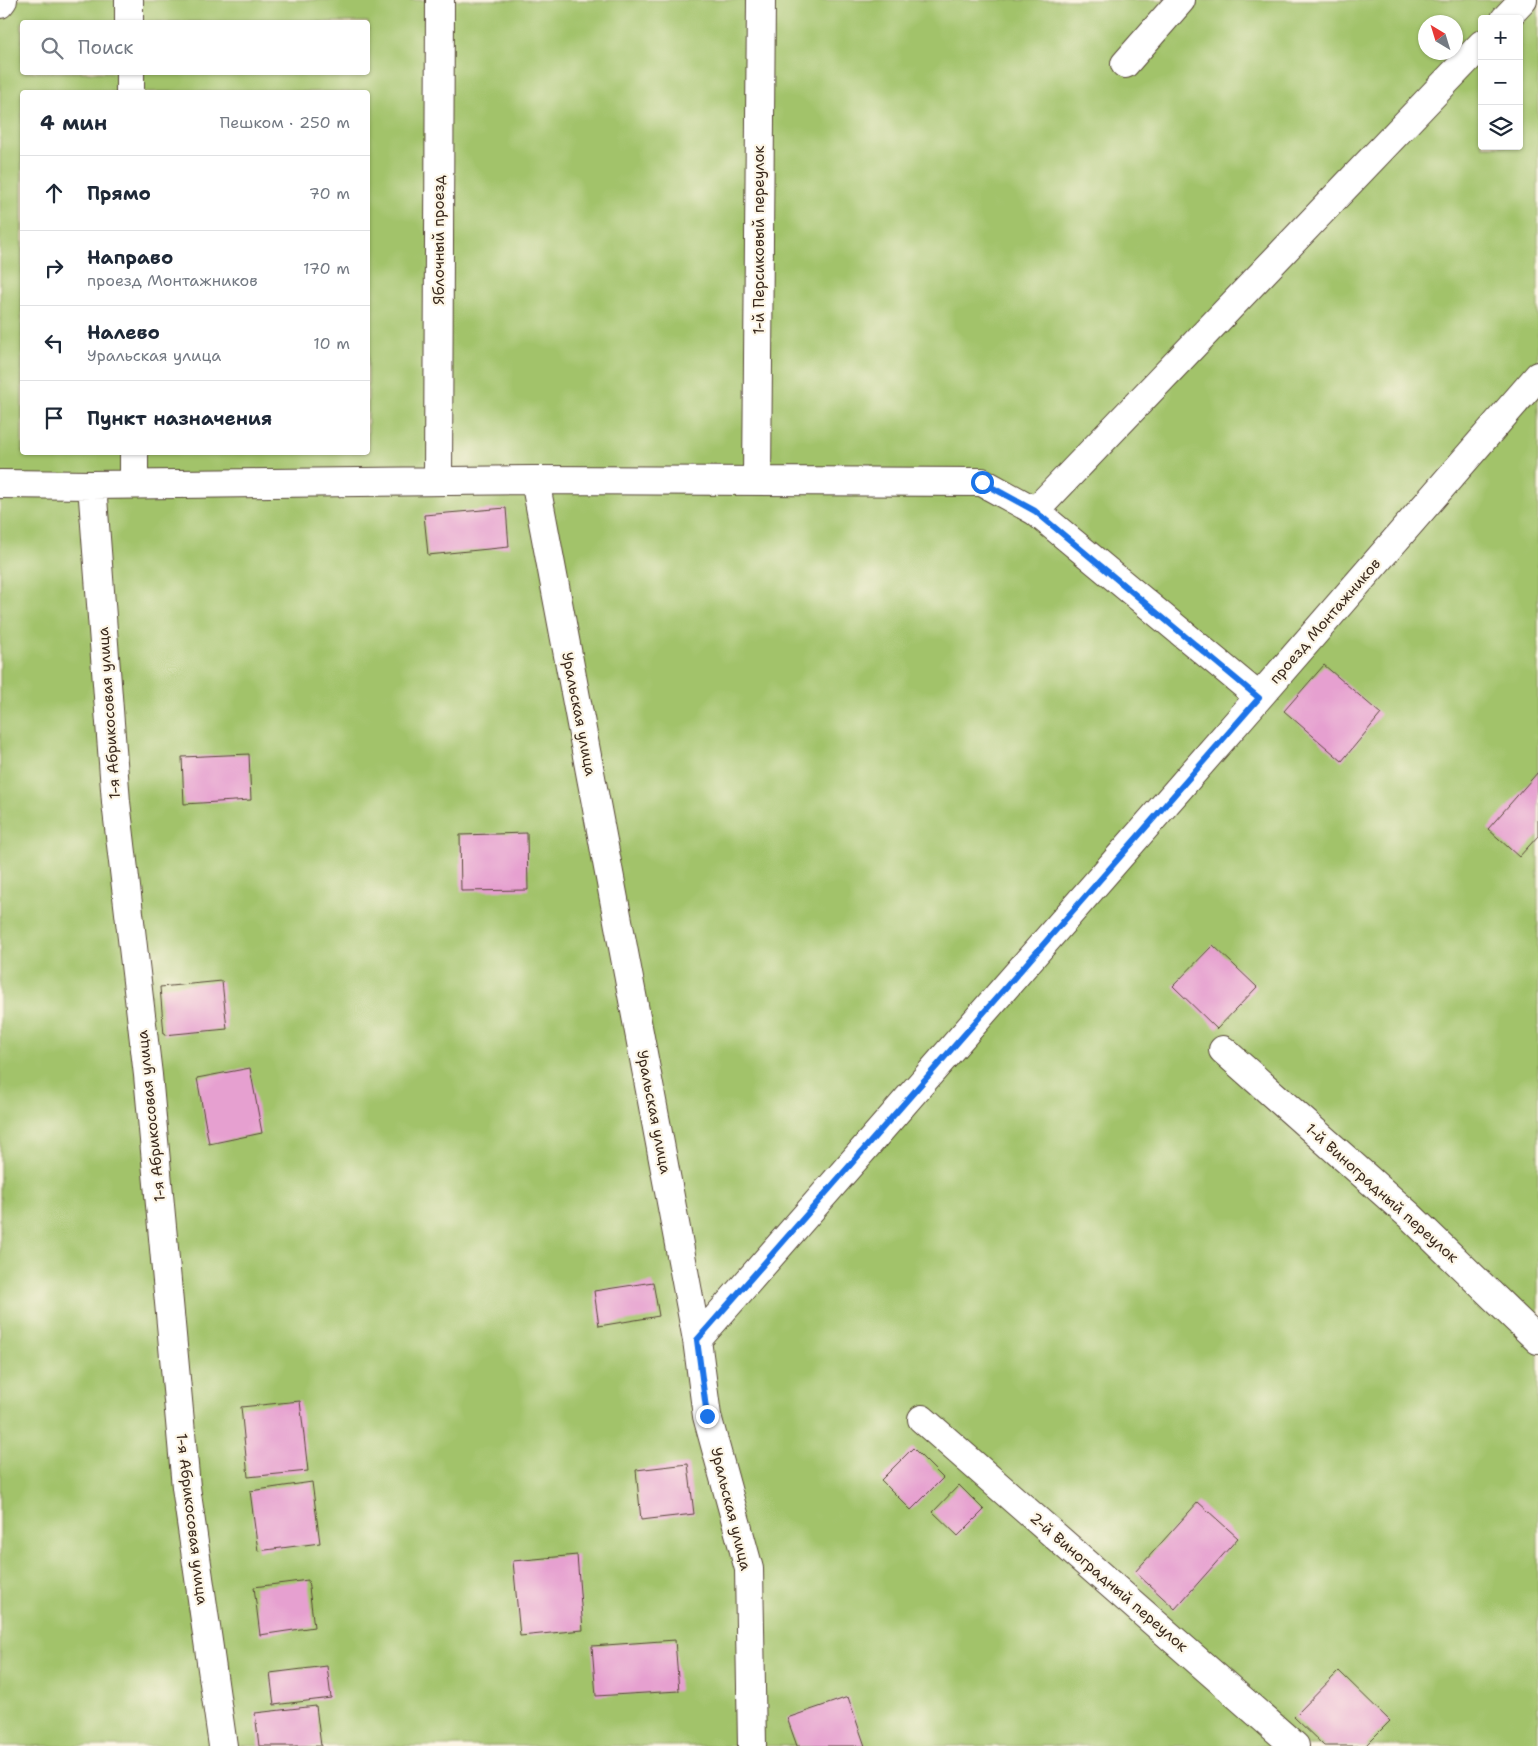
<!DOCTYPE html>
<html lang="ru">
<meta charset="utf-8">
<style>
:root{--surface:#fff;--page:#f6f6f7;--text:#1f2937;--muted:#747a83;--line:#e0e1e3}
body{margin:0;font-family:"Shantell Sans",sans-serif;background:var(--page);color:var(--text)}
.controls{position:absolute;right:15px;top:15px;display:grid;overflow:hidden;border-radius:5px;box-shadow:0 1px 4px #0004}
.controls button{width:45px;height:45px;display:grid;place-items:center;padding:0;border:0;border-bottom:1px solid var(--line);background:var(--surface);color:var(--text);font:25px sans-serif}
.compass{position:absolute;left:1418px;top:15px;width:45px;height:45px;border-radius:50%;background:var(--surface);box-shadow:0 1px 4px #0004;rotate:322deg}
.stop{position:absolute;width:15px;height:15px;margin:-11px;border:4px solid #1a73e8;border-radius:50%;background:#fff}
.stop.end{background:#1a73e8;border-color:#fff;box-shadow:0 1px 5px #0008}
.list{margin:0;padding:0;list-style:none}
h2{display:flex;justify-content:space-between;align-items:center;height:65px;margin:0;padding:0 20px;font-size:21px}
h2 small{font-size:16px;font-weight:400;color:var(--muted)}
.list li{display:grid;grid-template-columns:32px 1fr auto;gap:15px;align-items:center;box-sizing:border-box;height:75px;padding:0 20px;border-top:1px solid var(--line)}
.list b{display:block;font-size:19px;white-space:nowrap}
.list p{margin:0;font-size:16px;white-space:nowrap;color:var(--muted)}
.list em{font-size:16px;font-style:normal;color:var(--muted)}
.icon{flex:none;width:28px;height:28px;fill:none;stroke:currentColor;stroke-width:2;stroke-linecap:round;stroke-linejoin:round}
.map{position:relative;flex:none;width:1538px;height:1746px;overflow:hidden}
.search{position:absolute;background:var(--surface);box-shadow:0 1px 4px #0004;left:20px;top:20px;width:350px;height:55px;display:flex;align-items:center;gap:12px;box-sizing:border-box;padding:0 18px;border-radius:5px;color:var(--muted);font-size:19px}
.panel{position:absolute;background:var(--surface);box-shadow:0 1px 4px #0004;left:20px;top:90px;width:350px;height:365px;border-radius:5px}
.map>svg:first-child{display:block}
.green{fill:#a2c36b;stroke:#6e7644;fill-rule:evenodd}
.building{fill:#e6a0d0}
.lines{fill:none;stroke-linecap:round;stroke-linejoin:round}
.minor-casing{stroke:#564637;stroke-width:30}
.minor{stroke:#fff;stroke-width:28}
.route{stroke:#1a73e8;stroke-width:6}
.labels{text-anchor:middle;dominant-baseline:central;stroke-width:4.5;stroke-linejoin:round;paint-order:stroke}
.street-label{font-size:15px;fill:#3b2a1e;stroke:#fcf5e5}
</style>
<div class="map">
<svg width="1538" height="1746" viewBox="0 0 1538 1746">
<rect width="100%" height="100%" fill="#fcf5e5"/>
<filter id="ink" filterUnits="userSpaceOnUse"><feTurbulence type="fractalNoise" baseFrequency=".02" numOctaves="2"/><feDisplacementMap in="SourceGraphic" scale="10" xChannelSelector="R" yChannelSelector="G"/><feConvolveMatrix kernelMatrix="1 2 1 2 8 2 1 2 1" color-interpolation-filters="sRGB"/></filter>
<filter id="wash" filterUnits="userSpaceOnUse"><feTurbulence type="fractalNoise" baseFrequency=".0096" numOctaves="4" result="noise"/><feDisplacementMap in="SourceGraphic" scale="20" xChannelSelector="R" yChannelSelector="G"/><feGaussianBlur stdDeviation="1.12" result="paint"/><feColorMatrix in="noise" values="0 0 0 0 0 0 0 0 0 0 0 0 0 0 0 0 0 1.4 0 .05"/><feComposite in="paint" operator="in"/></filter>
<g filter="url(#wash)">
<rect width="100%" height="100%" fill="#f0e3c4"/>
<path class="green" d="M0,0H1538V1746H0ZM1482,19H1519V146H1482ZM22,22H368V72H22ZM1426,22H1456V52H1426ZM22,92H368V452H22Z"/>
<g id="blocks">
<path class="building" d="M506,508L509,547L428,555L424,515Z
M1324,665L1381,714L1342,761L1284,711Z
M249,754L251,800L184,804L182,757Z
M1538,772V836L1519,857L1488,829Z
M527,833L528,890L461,891L460,835Z
M1213,945L1257,987L1217,1029L1173,986Z
M222,981L227,1029L164,1035L160,987Z
M250,1068L262,1133L209,1144L197,1078Z
M653,1282L659,1316L599,1326L594,1291Z
M300,1401L308,1471L248,1477L241,1407Z
M913,1448L943,1478L911,1510L881,1480Z
M688,1464L694,1514L641,1520L636,1470Z
M312,1482L320,1543L258,1551L250,1491Z
M959,1485L984,1510L958,1536L933,1512Z
M1198,1502L1238,1538L1175,1609L1135,1572Z
M577,1555L583,1630L520,1636L513,1561Z
M308,1580L314,1627L260,1635L254,1587Z
M675,1640L679,1691L596,1696L592,1646Z
M327,1666L331,1698L274,1705L270,1673Z
M1339,1671L1390,1721L1365,1746H1324L1294,1717Z
M848,1697L865,1746H797L787,1718Z
M316,1706L321,1746H259L255,1713Z"/>
</g>
</g>
<g filter="url(#ink)">
<use href="#blocks" fill-opacity="0" stroke="#564637" stroke-width="1"/>
<g class="lines">
<g class="minor-casing">
<path id="minor" d="M129,0V22
M0,4L3,0
M1505,19L1523,0
M1125,64L1181,0
M130,72V92
M134,452V484
M535,480L697,1340L707,1416L749,1569L752,1746
M757,480L761,0
M438,481L440,0
M0,484L92,485L535,480L982,482L1035,511L1259,697
M92,485L116,802L148,1075L186,1487L223,1746
M1035,511L1482,44
M1223,1050L1410,1216L1538,1340
M697,1340L1259,697L1538,376
M922,1419L1295,1746"/>
</g>
<use href="#minor" class="minor"/>
</g>
</g>
<g class="lines" filter="url(#ink)">
<path class="route" d="M707,1416L697,1340L1259,698L1035,511L982,482"/>
</g>
<g class="labels">
<g class="street-label">
<text transform="translate(439 240) rotate(-90)">Яблочный проезд</text>
<text transform="translate(759 240) rotate(-90)">1-й Персиковый переулок</text>
<text transform="translate(1325 621) rotate(-49)">проезд Монтажников</text>
<text transform="translate(109 713) rotate(-94)">1-я Абрикосовая улица</text>
<text transform="translate(579 714) rotate(79)">Уральская улица</text>
<text transform="translate(654 1112) rotate(79)">Уральская улица</text>
<text transform="translate(151 1116) rotate(-96)">1-я Абрикосовая улица</text>
<text transform="translate(1382 1193) rotate(42)">1-й Виноградный переулок</text>
<text transform="translate(731 1509) rotate(76)">Уральская улица</text>
<text transform="translate(192 1519) rotate(83)">1-я Абрикосовая улица</text>
<text transform="translate(1109 1582) rotate(41)">2-й Виноградный переулок</text>
</g>
</g>
</svg>
<div class="controls">
<button>+</button>
<button>−</button>
<button><svg class="icon" aria-label="layers" viewBox="0 0 24 24"><path d="M12 4l9 5-9 5-9-5zM3 14l9 5 9-5"/></svg></button>
</div>
<svg class="compass" viewBox="-18 -18 36 36"><path d="M0-13l5 13h-10z" fill="#e53935"/><path d="M0 13l5-13h-10z" fill="#747a83"/></svg>
<div class="stop" style="left:982px;top:482px"></div>
<div class="stop end" style="left:707px;top:1416px"></div>
<div class="search"><svg class="icon" aria-label="search" viewBox="0 0 24 24"><circle cx="10" cy="10" r="6"/><path d="M15 15l6 6"/></svg>Поиск</div>
<section class="panel">
<h2>4 мин<small>Пешком · 250 m</small></h2>
<ul class="list">
<li><svg class="icon" aria-label="ahead" viewBox="0 0 24 24"><path d="M12 20V5M6 11l6-6 6 6"/></svg><div><b>Прямо</b></div><em>70 m</em></li>
<li><svg class="icon" aria-label="right" viewBox="0 0 24 24"><path d="M7 20v-9h11M14 6l5 5-5 5"/></svg><div><b>Направо</b><p>проезд Монтажников</p></div><em>170 m</em></li>
<li><svg class="icon" aria-label="left" viewBox="0 0 24 24"><path d="M17 20v-9H6M10 6l-5 5 5 5"/></svg><div><b>Налево</b><p>Уральская улица</p></div><em>10 m</em></li>
<li><svg class="icon" aria-label="arrive" viewBox="0 0 24 24"><path d="M6 21V4h12l-3 4 3 4H6"/></svg><div><b>Пункт назначения</b></div></li>
</ul>
</section>
</div>
